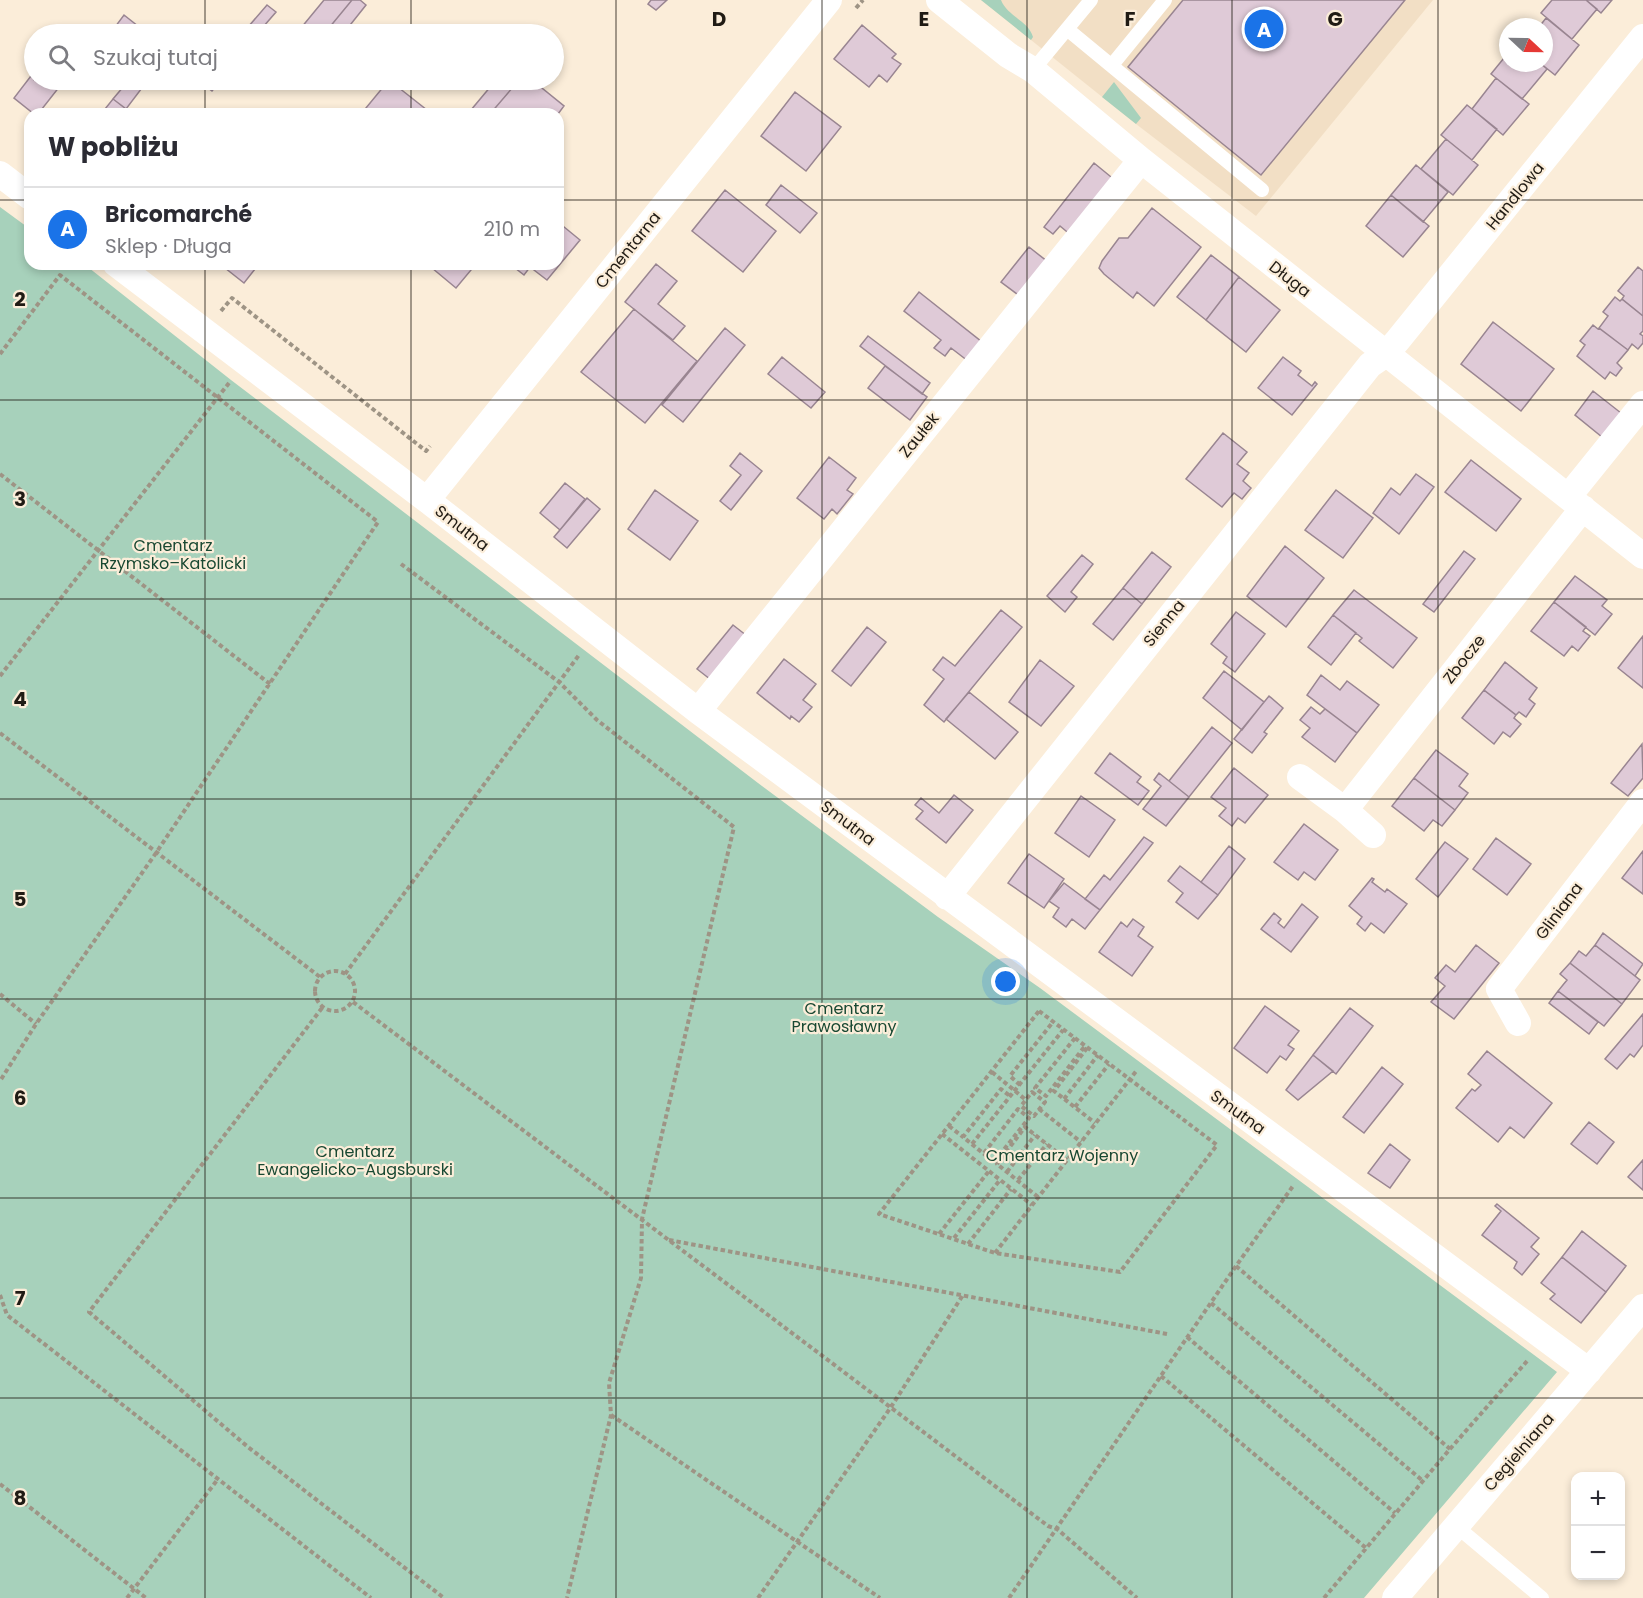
<!DOCTYPE html>
<html lang="pl">
<meta charset="utf-8">
<style>
:root{--surface:#fff;--page:#f7f7f7;--text:#2b2b33;--muted:#7c7c81;--line:#e1e1e2;--accent:#1a73e8}
body{margin:0;font-family:Poppins,sans-serif;background:var(--page);color:var(--text)}
.controls{position:absolute;right:18px;bottom:18px;display:grid;overflow:hidden;border-radius:12px;box-shadow:0 3px 9px #0003}
.controls button{width:54px;height:54px;display:grid;place-items:center;padding:0;border:0;border-bottom:2px solid var(--line);background:var(--surface);color:var(--text);font:30px sans-serif}
.compass{position:absolute;left:1499px;top:18px;width:54px;height:54px;border-radius:50%;background:var(--surface);box-shadow:0 3px 9px #0003;rotate:112deg}
.you{position:absolute;left:1006px;top:982px;width:21px;height:21px;margin:-15px;border:4px solid #fff;border-radius:50%;background:#1a73e8;box-shadow:0 0 0 9px #1a73e833}
.badge{display:grid;place-items:center;width:39px;height:39px;border-radius:50%;background:var(--accent);color:#fff;font-size:20px;font-weight:700}
.pin{position:absolute;translate:-50% -50%;border:3px solid #fff;box-shadow:0 2px 6px #0006}
.list{margin:0;padding:0;list-style:none}
h2{display:flex;justify-content:space-between;align-items:center;height:78px;margin:0;padding:0 24px;font-size:26px}
h2 small{font-size:20px;font-weight:400;color:var(--muted)}
.list li{display:grid;grid-template-columns:39px 1fr auto;gap:18px;align-items:center;box-sizing:border-box;height:84px;padding:0 24px;border-top:2px solid var(--line)}
.list b{display:block;font-size:22px;white-space:nowrap}
.list p{margin:0;font-size:20px;white-space:nowrap;color:var(--muted)}
.list em{font-size:20px;font-style:normal;color:var(--muted)}
.icon{flex:none;width:33px;height:33px;fill:none;stroke:currentColor;stroke-width:2;stroke-linecap:round;stroke-linejoin:round}
.map{position:relative;flex:none;width:1643px;height:1598px;overflow:hidden}
.search{position:absolute;background:var(--surface);box-shadow:0 3px 9px #0003;left:24px;top:24px;width:540px;height:66px;display:flex;align-items:center;gap:15px;box-sizing:border-box;padding:0 21px;border-radius:33px;color:var(--muted);font-size:22px}
.panel{position:absolute;background:var(--surface);box-shadow:0 3px 9px #0003;left:24px;top:108px;width:540px;height:162px;border-radius:18px}
.map>svg:first-child{display:block}
.built{fill:#f2dfc5}
.green{fill:#a7d1bb}
.building{fill:#dfcad7;stroke:#998591;stroke-width:1.5}
.lines{fill:none;stroke-linecap:round;stroke-linejoin:round}
.path{stroke:#9e9485;stroke-width:4;stroke-dasharray:4.5 3;stroke-linecap:butt}
.service{stroke:#fff;stroke-width:14}
.minor{stroke:#fff;stroke-width:26}
.grid{fill:none;stroke:#201b14;stroke-width:1.5;stroke-opacity:0.55}
.labels{text-anchor:middle;dominant-baseline:central;stroke-width:4.5;stroke-linejoin:round;paint-order:stroke}
.street-label{font-size:16px;fill:#201b14;stroke:#fbedd9}
.park-label{font-size:16px;fill:#184832;stroke:#fbedd9}
.grid-label{font-size:20px;text-anchor:middle;font-weight:bold;fill:#201b14;stroke:#fbedd9;stroke-width:4.5;stroke-linejoin:round;paint-order:stroke}
</style>
<div class="map">
<svg width="1643" height="1598" viewBox="0 0 1643 1598">
<rect width="100%" height="100%" fill="#fbedd9"/>
<path class="built" d="M981,0H1433L1256,216L1136,124Z"/>
<path class="green" d="M981,0H1001C1007,16 1029,21 1033,37L1031,40Z
M1114,82L1141,118L1136,124L1102,97Z
M0,207L30,229V264H84L231,380L758,783L938,917L1040,988L1557,1372L1364,1598H0Z"/>
<path class="building" d="M324,0H352L324,34H296Z
M352,0H360L366,5L343,34H324Z
M651,0H667L656,10L648,4Z
M1183,0H1405L1261,175L1128,67Z
M1552,0H1586L1597,9L1572,39L1541,13Z
M1586,0H1612L1601,13Z
M267,5L276,12L257,34H242Z
M124,15L148,34H124L115,27Z
M1546,18L1579,45L1555,75L1540,63H1544V27H1539Z
M862,25L896,54L892,58L901,64L887,82L879,75L869,87L834,59Z
M1508,53V63H1540L1547,69L1522,99L1491,74Z
M34,72V80H51L60,86L38,114H34L14,98Z
M1496,78L1529,104L1503,135L1472,109Z
M129,80H148L126,109L113,99Z
M206,80H221L212,91L203,84Z
M389,80L432,114H361Z
M496,80H519L490,114H476L471,110Z
M519,80H532L564,106L558,114H528L524,110L521,114H490Z
M795,92L841,127L806,171L761,136Z
M113,99L126,109L122,114H101Z
M1467,105L1497,129L1472,160L1441,135Z
M1446,139L1478,165L1453,195L1421,169Z
M1094,163L1116,181L1072,236L1060,226L1053,234L1044,227Z
M1416,165L1448,192L1423,222L1391,195Z
M781,185L817,213L800,233L766,205Z
M725,190L776,231L743,272L692,231Z
M1391,195L1429,226L1403,257L1366,226Z
M1152,208L1201,247L1154,306L1137,292L1133,298L1104,274L1099,268L1102,261L1119,238H1128Z
M558,222L580,240L547,280L530,267L524,275L510,264H558Z
M1029,247L1048,262L1021,297L1001,282Z
M1211,255L1239,277L1206,320L1177,297Z
M220,264H259L244,283Z
M436,264H476L456,288L432,268Z
M656,264L677,281L658,304L685,326L673,340L625,302Z
M1638,267L1643,271V316L1622,299L1624,296L1618,291Z
M1239,277L1280,310L1246,352L1206,320Z
M919,292L982,342L968,361L951,348L945,356L934,348L941,340L904,311Z
M1615,297L1620,301L1622,299L1643,316V331L1640,334L1643,336V343L1638,349L1632,344L1628,350L1599,328L1608,316L1603,312Z
M634,309L697,361L645,423L581,372Z
M1493,322L1554,369L1521,411L1461,364Z
M1593,325L1598,329L1599,328L1628,350L1617,363L1622,368L1616,376L1610,372L1605,379L1577,356L1585,345L1580,341Z
M725,328L745,345L683,422L662,405Z
M868,336L930,383L922,394L860,346Z
M782,357L825,392L811,408L768,374Z
M1283,357L1301,371L1298,375L1312,386L1315,382L1317,384L1292,415L1258,388Z
M885,366L927,397L910,420L868,388Z
M1593,391L1621,413L1602,437L1575,415Z
M1223,433L1247,452L1237,464L1249,473L1243,481L1251,488L1242,499L1234,493L1222,507L1186,479Z
M740,453L762,471L731,510L720,501L741,475L730,466Z
M829,457L856,478L847,490L853,494L837,514L832,509L824,519L797,498Z
M1471,460L1521,499L1496,531L1445,492Z
M1416,474L1434,487L1399,534L1373,513L1391,488L1400,495Z
M565,483L585,499L560,530L540,513Z
M655,490L698,521L670,560L628,529Z
M1336,490L1373,518L1343,558L1305,530Z
M587,498L600,509L567,548L554,537Z
M1285,546L1324,578L1286,627L1247,596Z
M1464,551L1475,559L1434,612L1423,604Z
M1152,552L1171,567L1142,604L1123,588Z
M1082,555L1093,564L1071,592L1077,597L1065,612L1047,596Z
M1575,576L1607,600L1602,606L1612,614L1595,635L1554,602Z
M1123,588L1142,604L1113,640L1093,624Z
M1354,590L1417,638L1393,668L1359,641L1362,638L1333,615Z
M1554,602L1586,627L1583,631L1590,636L1578,651L1572,646L1564,656L1531,631Z
M1001,610L1022,627L944,722L924,705L944,679L933,670L943,657L955,666Z
M1236,612L1265,634L1235,672L1223,663L1227,657L1211,644Z
M1333,615L1356,633L1331,665L1308,647Z
M733,625L751,639L715,683L697,669Z
M867,627L886,642L851,686L832,671Z
M1643,636V688L1618,668Z
M784,659L816,684L803,700L812,707L799,722L791,716L790,719L757,693Z
M1040,660L1074,686L1041,726L1009,702Z
M1505,662L1537,688L1529,699L1535,704L1526,717L1519,712L1516,715L1484,690Z
M1224,671L1264,702L1242,730L1203,698Z
M1321,675L1340,690L1347,681L1379,705L1357,733L1307,695Z
M1484,690L1516,715L1514,718L1521,724L1510,737L1503,732L1494,744L1462,718Z
M969,692L1018,732L995,759L946,719Z
M1269,696L1283,708L1264,732L1267,734L1252,753L1234,739Z
M1311,707L1320,714L1325,709L1357,733L1335,762L1302,737L1310,728L1300,720Z
M1212,727L1232,743L1189,797L1169,781Z
M1642,744L1643,778L1628,796L1611,783Z
M1436,750L1468,774L1459,786L1468,793L1455,810L1414,778Z
M1110,753L1141,777L1137,782L1149,791L1138,805L1095,773Z
M1234,768L1268,795L1245,823L1238,818L1232,826L1219,816L1226,808L1211,797Z
M1159,773L1189,797L1166,826L1143,809L1161,786L1154,780Z
M1414,778L1455,810L1442,826L1433,820L1424,831L1392,806Z
M954,795L973,810L946,843L916,819L923,811L915,805L921,798L939,813Z
M1081,796L1115,820L1089,857L1055,833Z
M1304,824L1338,850L1315,880L1304,872L1298,880L1274,862Z
M1144,837L1153,843L1100,910L1085,899L1104,875L1110,880Z
M1496,838L1531,864L1507,895L1473,869Z
M1445,842L1468,859L1438,897L1416,879Z
M1229,846L1245,859L1218,895L1201,882Z
M1643,851V894L1622,878Z
M1029,854L1064,879L1044,908L1008,883Z
M1180,866L1218,895L1198,919L1176,902L1183,893L1168,881Z
M1372,878L1374,879L1372,882L1385,892L1387,889L1407,904L1384,933L1371,923L1365,931L1357,924L1362,917L1349,906Z
M1064,883L1100,910L1085,929L1072,919L1066,927L1053,917L1059,908L1049,901Z
M1302,904L1318,917L1291,952L1261,929L1274,913L1281,919L1278,923L1284,928Z
M1133,919L1144,927L1138,936L1153,947L1132,976L1099,952L1121,922L1127,927Z
M1603,933L1643,964L1635,976L1595,945Z
M1476,945L1499,963L1454,1019L1431,1002L1445,986L1435,978L1446,965L1455,972Z
M1595,945L1640,980L1622,1004L1570,963L1579,951L1586,956Z
M1570,963L1622,1004L1604,1026L1558,991L1567,980L1560,974Z
M1558,991L1598,1022L1589,1034L1549,1003Z
M1265,1006L1299,1031L1288,1045L1294,1049L1286,1060L1280,1056L1267,1073L1234,1048Z
M1350,1008L1373,1026L1336,1074L1313,1055Z
M1643,1014V1045L1634,1057L1630,1054L1617,1069L1605,1059Z
M1487,1051L1552,1103L1524,1138L1510,1127L1498,1142L1456,1108L1472,1089L1475,1091L1481,1085L1468,1074Z
M1313,1055L1333,1071L1298,1100L1286,1090Z
M1382,1067L1403,1084L1364,1133L1343,1117Z
M1589,1122L1614,1142L1597,1164L1571,1144Z
M1390,1144L1410,1160L1390,1188L1368,1173Z
M1643,1160V1190L1628,1177Z
M1497,1204L1539,1238L1531,1247L1539,1254L1522,1275L1514,1268L1517,1262L1482,1235L1501,1211L1495,1206Z
M1582,1231L1626,1266L1606,1292L1562,1257Z
M1562,1257L1606,1292L1581,1323L1550,1299L1555,1294L1541,1283Z"/>
<g class="lines">
<path class="path" d="M856,8L863,0
M221,311L232,298L426,451L430,446
M0,354L60,275L378,522L156,853L36,1024L0,1081
M0,474L270,684
M401,564L559,682L597,720L734,827L642,1219L641,1278L609,1383L611,1415L567,1598
M0,676L229,383
M0,733L320,977
M315 991a20 20 0 1 1 40 0a20 20 0 1 1-40 0Z
M345,974L579,655
M0,994L36,1024
M353,1002L1048,1526L1057,1529L1137,1598
M322,1008L89,1312L248,1447L444,1598
M1039,1011L1217,1145L1120,1272L995,1253L879,1214Z
M1075,1038L1035,1088L1046,1096L1085,1046
M1087,1048L1054,1091L1095,1123
M992,1072L1026,1100
M1020,1085L1010,1076L1053,1022
M1032,1092L1045,1102L1034,1116L1021,1106Z
M1064,1099L1098,1055
M1075,1107L1109,1064
M1039,1109L1081,1142
M949,1126L963,1137
M942,1134L1032,1205
M972,1144L1063,1030
M984,1153L1018,1109L1029,1118L994,1162L963,1137L1001,1089L1010,1096
M1007,1172L1035,1135
M1018,1180L1047,1144
M1038,1197L997,1164L1025,1127L1067,1160
M939,1234L989,1171
M954,1238L1000,1180
M669,1240L1167,1334
M968,1244L1011,1189
M995,1253L1137,1070
M1236,1266L1450,1449
M0,1295L7,1315L371,1598
M1211,1303L1423,1481
M1187,1337L1395,1513
M1161,1376L1366,1548
M611,1415L880,1598
M0,1484L146,1598
M127,1598L218,1479
M758,1598L891,1407L963,1295
M1009,1598L1236,1266L1293,1186
M1324,1598L1450,1449L1528,1360"/>
<path class="service" d="M1067,29L1262,190
M1112,65L1165,0
M1033,70L1091,0
M1456,1526L1542,1598"/>
<path class="minor" d="M939,0L1008,55L1033,70L1141,160L1643,556
M0,174L30,197
M116,264L427,500L698,711L1589,1371
M1568,497L1643,404
M427,500L829,0
M698,711L1141,160
M1300,777L1345,810L1373,835
M1345,810L1583,508
M947,897L1370,365L1386,354L1398,340L1643,37
M1518,1023L1499,989L1643,802
M1395,1598L1643,1307"/>
</g>
<path class="grid" d="M205,0V34M411,0V34M616,0V1598M822,0V1598M1027,0V1598M1232,0V1598M1438,0V1598M205,80V114M411,80V114M0,200H30M558,200H1643M205,264V1598M411,264V1598M0,400H1643M0,599H1643M0,799H1643M0,999H1643M0,1198H1643M0,1398H1643"/>
<g class="labels">
<g class="street-label">
<text transform="translate(1515 196) rotate(-51)">Handlowa</text>
<text transform="translate(628 250) rotate(-51)">Cmentarna</text>
<text transform="translate(1290 279) rotate(38)">Długa</text>
<text transform="translate(919 435) rotate(-51)">Zaułek</text>
<text transform="translate(462 528) rotate(38)">Smutna</text>
<text transform="translate(1164 623) rotate(-51)">Sienna</text>
<text transform="translate(1464 659) rotate(-52)">Zbocze</text>
<text transform="translate(848 823) rotate(37)">Smutna</text>
<text transform="translate(1559 911) rotate(-53)">Gliniana</text>
<text transform="translate(1238 1112) rotate(36)">Smutna</text>
<text transform="translate(1519 1452) rotate(-49)">Cegielniana</text>
</g>
<g class="park-label">
<text x="173" y="545">Cmentarz<tspan x="173" dy="18">Rzymsko–Katolicki</tspan></text>
<text x="844" y="1008">Cmentarz<tspan x="844" dy="18">Prawosławny</tspan></text>
<text x="355" y="1151">Cmentarz<tspan x="355" dy="18">Ewangelicko-Augsburski</tspan></text>
<text x="1062" y="1155">Cmentarz Wojenny</text>
</g>
</g>
<g class="grid-label">
<text x="719" y="26">D</text>
<text x="924" y="26">E</text>
<text x="1130" y="26">F</text>
<text x="1335" y="26">G</text>
<text x="20" y="306">2</text>
<text x="20" y="506">3</text>
<text x="20" y="706">4</text>
<text x="20" y="906">5</text>
<text x="20" y="1105">6</text>
<text x="20" y="1305">7</text>
<text x="20" y="1505">8</text>
</g>
</svg>
<div class="controls">
<button>+</button>
<button>−</button>
</div>
<svg class="compass" viewBox="-18 -18 36 36"><path d="M0-13l5 13h-10z" fill="#e53935"/><path d="M0 13l5-13h-10z" fill="#7c7c81"/></svg>
<div class="you"></div>
<div class="pin badge" style="left:1264px;top:29px">A</div>
<div class="search"><svg class="icon" aria-label="search" viewBox="0 0 24 24"><circle cx="10" cy="10" r="6"/><path d="M15 15l6 6"/></svg>Szukaj tutaj</div>
<section class="panel">
<h2>W pobliżu<small></small></h2>
<ul class="list">
<li><span class="badge">A</span><div><b>Bricomarché</b><p>Sklep · Długa</p></div><em>210 m</em></li>
</ul>
</section>
</div>
